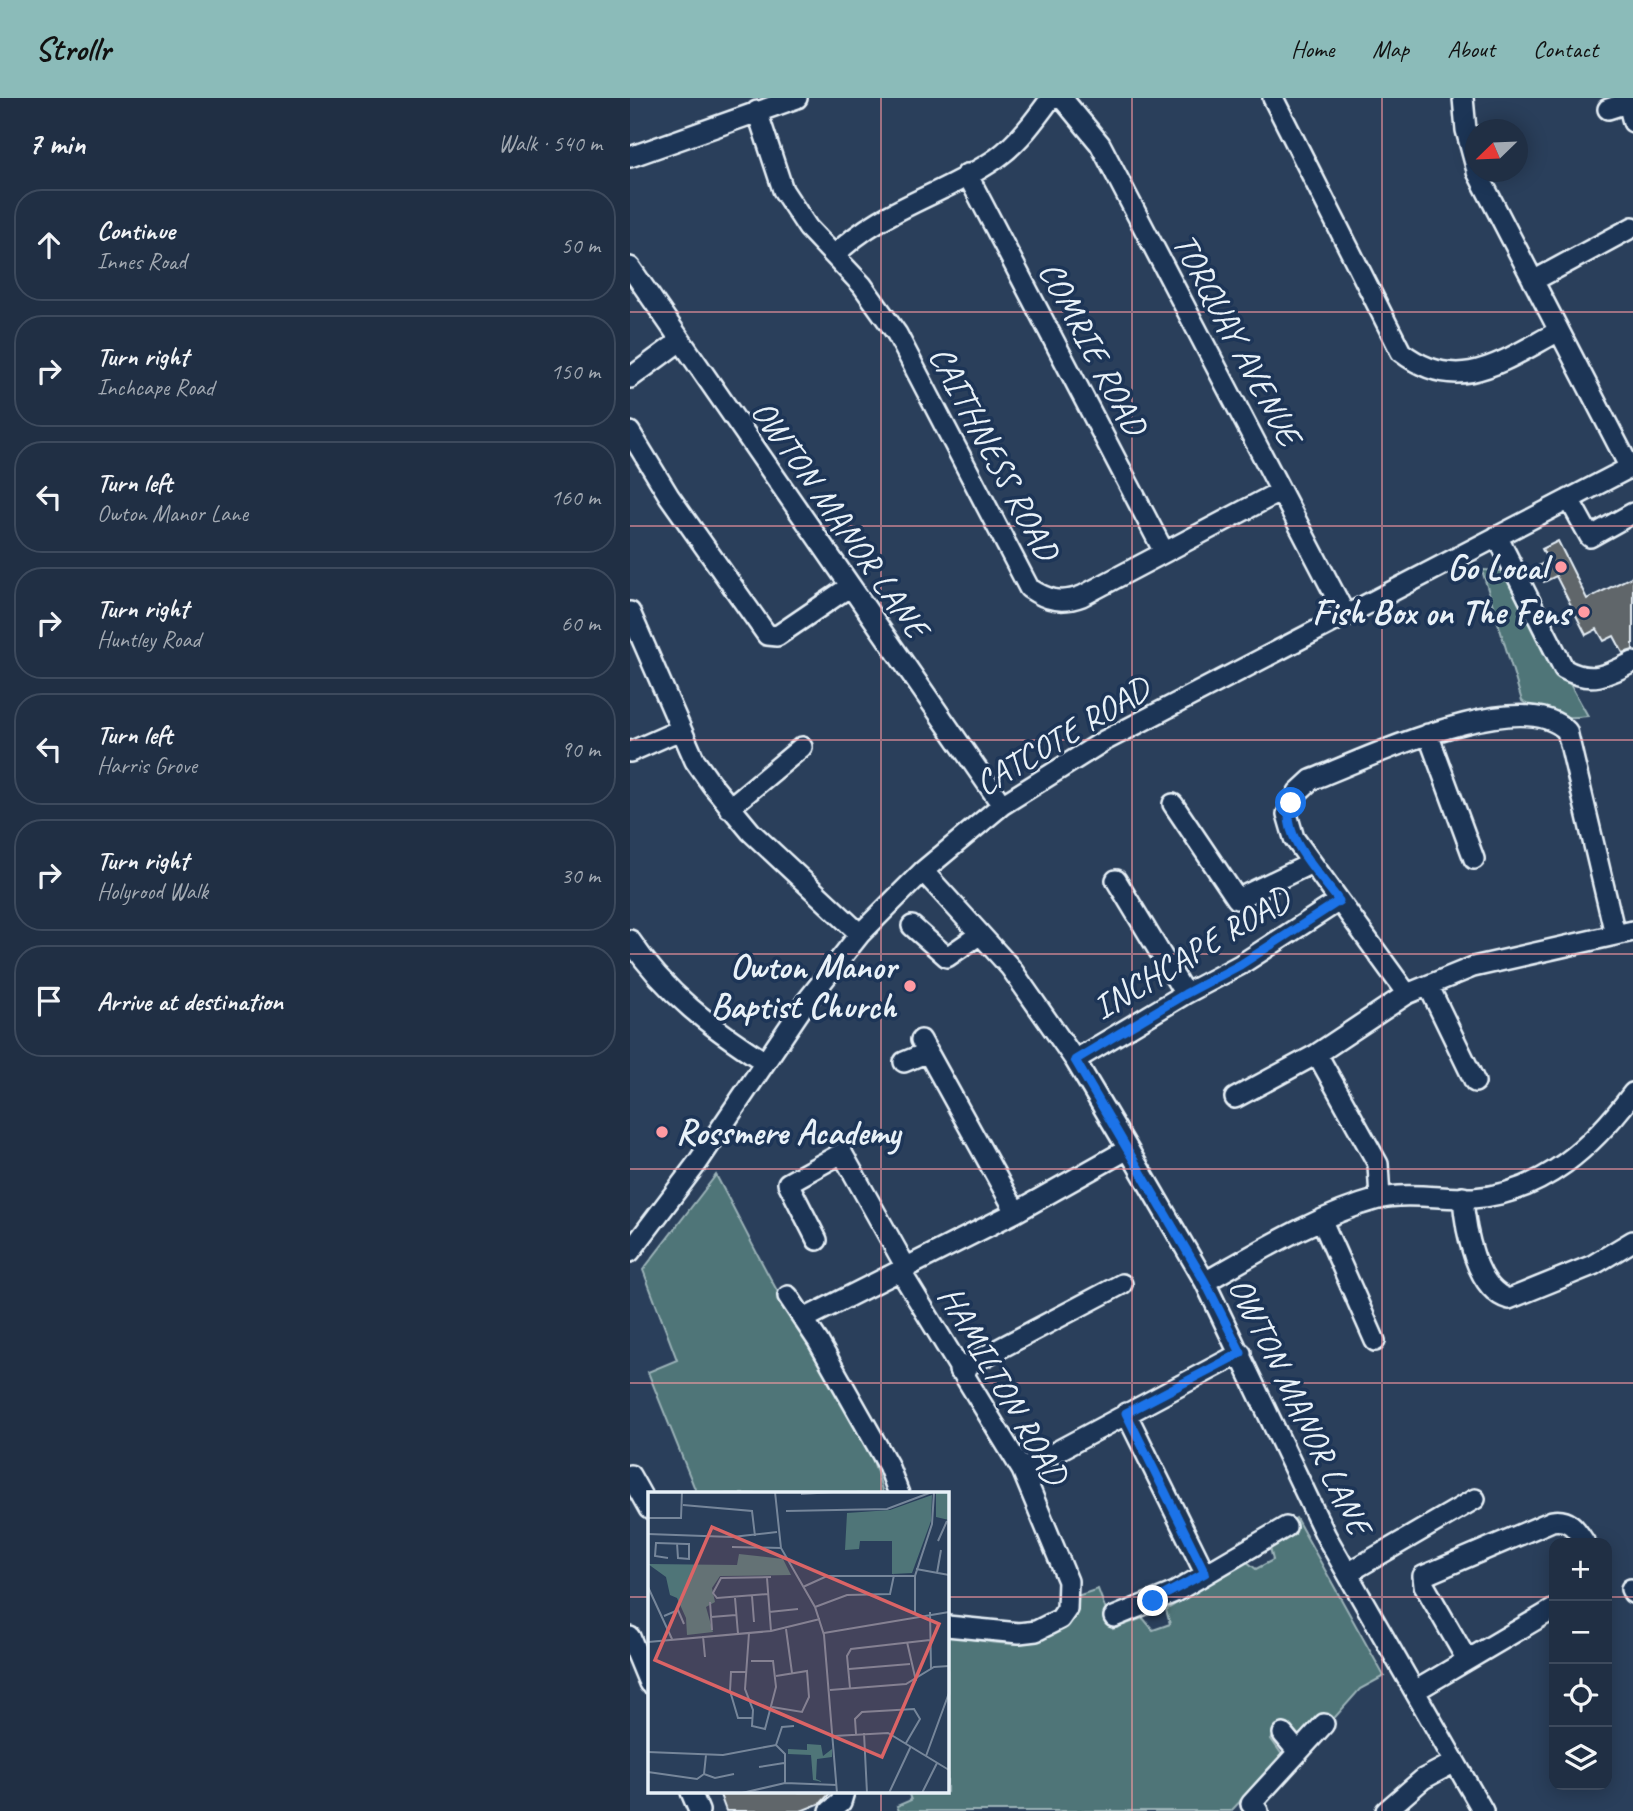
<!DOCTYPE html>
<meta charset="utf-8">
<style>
:root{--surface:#202f44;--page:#2d3b4f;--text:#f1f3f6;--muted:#a2a9b2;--line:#3d4a5d;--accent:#8bbbb9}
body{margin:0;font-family:Caveat,sans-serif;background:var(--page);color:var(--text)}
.controls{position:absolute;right:21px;bottom:21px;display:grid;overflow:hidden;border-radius:14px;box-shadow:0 4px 18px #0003}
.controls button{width:63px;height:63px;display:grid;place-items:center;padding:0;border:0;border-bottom:2px solid var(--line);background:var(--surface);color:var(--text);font:35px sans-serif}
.compass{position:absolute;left:835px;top:21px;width:63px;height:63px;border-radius:50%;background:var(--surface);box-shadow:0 4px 18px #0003;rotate:247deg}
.stop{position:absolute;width:21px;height:21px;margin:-16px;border:5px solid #1a73e8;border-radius:50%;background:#fff}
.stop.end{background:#1a73e8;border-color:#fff;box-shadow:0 2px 7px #0008}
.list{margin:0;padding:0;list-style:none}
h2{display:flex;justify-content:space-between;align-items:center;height:91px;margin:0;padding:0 28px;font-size:30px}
h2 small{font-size:23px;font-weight:400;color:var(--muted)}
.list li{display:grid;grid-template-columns:46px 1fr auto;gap:21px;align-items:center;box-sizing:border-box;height:112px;margin:0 14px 14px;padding:0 14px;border:2px solid var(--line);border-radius:28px}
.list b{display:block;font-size:26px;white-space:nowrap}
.list p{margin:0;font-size:23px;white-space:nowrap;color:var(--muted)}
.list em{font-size:23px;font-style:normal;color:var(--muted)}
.icon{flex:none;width:38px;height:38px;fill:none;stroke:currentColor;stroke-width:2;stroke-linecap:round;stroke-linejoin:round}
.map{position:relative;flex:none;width:1003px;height:1713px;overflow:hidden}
header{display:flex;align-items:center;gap:42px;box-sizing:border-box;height:98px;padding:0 35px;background:var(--accent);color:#111}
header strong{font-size:33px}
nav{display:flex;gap:38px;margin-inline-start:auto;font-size:24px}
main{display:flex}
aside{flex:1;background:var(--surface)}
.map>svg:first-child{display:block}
.green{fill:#4f7578;stroke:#9cb3b8;stroke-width:2}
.building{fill:#60666b;stroke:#e8f1f8;stroke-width:2}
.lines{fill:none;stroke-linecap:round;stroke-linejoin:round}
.minor-casing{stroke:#e8f1f8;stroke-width:24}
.minor{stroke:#1d3557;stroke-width:19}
.route{stroke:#1a73e8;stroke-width:9}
.grid{fill:none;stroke:#ff9aa2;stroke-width:2;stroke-opacity:0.55}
.poi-dot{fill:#ff9aa2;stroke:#1d3557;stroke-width:2.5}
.labels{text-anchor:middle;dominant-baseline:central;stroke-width:7;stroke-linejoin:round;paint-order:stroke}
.street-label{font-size:35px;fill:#e8f1f8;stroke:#1d3557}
.poi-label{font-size:35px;font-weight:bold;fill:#e8f1f8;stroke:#1d3557;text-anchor:end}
.inset-road{fill:none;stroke:#76869a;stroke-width:2}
.view{fill:#db6466;fill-opacity:0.15;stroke:#db6466;stroke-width:3.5}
.inset-edge{fill:none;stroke:#e8f1f8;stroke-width:3.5}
</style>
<header>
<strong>Strollr</strong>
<nav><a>Home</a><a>Map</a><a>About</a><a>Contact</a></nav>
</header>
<main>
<aside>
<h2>7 min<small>Walk · 540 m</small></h2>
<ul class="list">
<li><svg class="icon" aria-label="ahead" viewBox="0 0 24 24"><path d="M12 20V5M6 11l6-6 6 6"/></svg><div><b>Continue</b><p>Innes Road</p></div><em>50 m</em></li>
<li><svg class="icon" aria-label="right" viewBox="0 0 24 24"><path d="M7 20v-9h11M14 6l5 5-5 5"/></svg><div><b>Turn right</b><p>Inchcape Road</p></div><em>150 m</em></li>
<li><svg class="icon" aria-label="left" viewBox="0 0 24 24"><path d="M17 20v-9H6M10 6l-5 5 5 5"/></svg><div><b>Turn left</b><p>Owton Manor Lane</p></div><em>160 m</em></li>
<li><svg class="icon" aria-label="right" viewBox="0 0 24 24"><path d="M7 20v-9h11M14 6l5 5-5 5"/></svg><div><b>Turn right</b><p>Huntley Road</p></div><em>60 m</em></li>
<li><svg class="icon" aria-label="left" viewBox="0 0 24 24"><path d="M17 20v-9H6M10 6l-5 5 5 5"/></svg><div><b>Turn left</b><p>Harris Grove</p></div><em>90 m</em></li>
<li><svg class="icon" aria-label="right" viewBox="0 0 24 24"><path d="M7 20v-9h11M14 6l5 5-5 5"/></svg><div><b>Turn right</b><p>Holyrood Walk</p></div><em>30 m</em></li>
<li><svg class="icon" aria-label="arrive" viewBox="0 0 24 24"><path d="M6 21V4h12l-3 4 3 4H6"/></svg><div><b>Arrive at destination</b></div></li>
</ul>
</aside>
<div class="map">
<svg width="1003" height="1713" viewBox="0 0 1003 1713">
<rect width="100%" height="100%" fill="#2a3f5b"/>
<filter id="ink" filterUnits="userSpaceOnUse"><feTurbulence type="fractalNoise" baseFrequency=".0143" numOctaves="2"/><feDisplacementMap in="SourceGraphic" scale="14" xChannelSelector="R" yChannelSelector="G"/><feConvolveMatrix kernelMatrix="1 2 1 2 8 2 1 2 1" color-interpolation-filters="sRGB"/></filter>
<g filter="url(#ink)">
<path class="green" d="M852,472L875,473L919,565L940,586L958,618C932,621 913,620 892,603Z
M86,1077C113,1127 138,1180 168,1229C199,1282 240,1336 253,1396H67L18,1274L47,1262L13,1172Z
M666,1420L754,1578L730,1591L699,1626L666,1644L651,1631L641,1641L653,1658L601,1713H269L267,1708L281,1702L278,1694H317V1537C369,1545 428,1564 447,1498L468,1491L483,1531L513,1520L523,1532L540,1526L536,1512L616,1463L626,1471L643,1462L640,1450L665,1436L659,1424Z"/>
<path class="building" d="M928,443L957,501L1003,478V552L993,555L984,538L974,543L967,531L956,537L926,478L914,484L906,469L918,463L912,451Z
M89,1694H201L191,1705L171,1713H96Z"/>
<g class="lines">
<g class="minor-casing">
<path id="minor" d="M432,0L470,46L716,518
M643,0L771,254C829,299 874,262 929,233
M833,0L836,32L846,69
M998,5L1003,24
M978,11L1003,3
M127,13L153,92L178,130L232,187L267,236L399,490C417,502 431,506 452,498L651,393
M0,59L167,0
M847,74L1000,370
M337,76L534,454
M205,157C251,110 314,97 367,60C389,44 405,22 421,0
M0,169L372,707
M903,183L1003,129
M0,280L50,243
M0,334L39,398L137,537L147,538L219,489
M939,401L960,439L1003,415
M867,438L934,571C961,586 978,577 1003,564
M0,514L65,663L82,687L121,734L230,836
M798,636L844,761
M0,654L50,632
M543,706L607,801L682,765
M99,710L172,649
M293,773L380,869L445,962L498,1051L575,1184L696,1438L853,1713
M486,782L555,896
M282,828L317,859L349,837
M0,842C35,895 82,930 135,964
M799,889L845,984
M777,896L664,740L657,716L668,694L681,682C734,662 891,585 937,633L985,836
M291,942L386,1114
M445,962L555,896L610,867L709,803
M274,964L298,954
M605,1000L687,956
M833,1099C835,1131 846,1192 879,1201L963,1167L1003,1143
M750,1101L748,1066L687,956L777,896L843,869L1003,833
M692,1123L745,1243
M187,1142L158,1085L212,1055L277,1171
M0,1154L68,1064L176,904L230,836L293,773L372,707L474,643L1003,368
M271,1174L392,1372L438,1483L437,1511L430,1521L406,1533L389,1535L317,1528
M575,1184C630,1153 686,1118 748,1101C775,1094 815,1101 843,1100C913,1096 964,1047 1003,995
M158,1198L188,1243L258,1367L269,1396
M174,1221L386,1114L498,1051
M329,1272L492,1186
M496,1315L575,1475
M392,1372L611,1255
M0,1377L19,1411
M718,1475L845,1401
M1001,1491L1003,1495
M484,1519L545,1494L656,1429
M0,1539L19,1585
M837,1562L794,1487L793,1478L922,1423C940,1420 946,1431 955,1445
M785,1593L924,1511
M653,1636L668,1654
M61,1694L69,1713
M200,1713L211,1704L214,1694
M628,1713L621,1706L694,1626
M756,1713L793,1681L825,1664"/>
</g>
<use href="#minor" class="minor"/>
</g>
</g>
<g class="lines" filter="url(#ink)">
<path class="route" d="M523,1503L575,1475L496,1315L611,1255L575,1184L445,962L555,896L610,867L709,803C691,777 649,738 661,705"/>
</g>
<path class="grid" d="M251,0V1396M502,0V1713M752,0V1713M0,214H1003M0,428H1003M0,642H1003M0,856H1003M0,1071H1003M0,1285H1003M0,1499H19M317,1499H924M977,1499H1003M251,1694V1713"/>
<g class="poi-dot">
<circle cx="931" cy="469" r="7"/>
<circle cx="954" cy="514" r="7"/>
<circle cx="280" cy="888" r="7"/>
<circle cx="32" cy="1034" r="7"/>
</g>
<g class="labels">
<g class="street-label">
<text transform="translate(607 241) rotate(62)">TORQUAY AVENUE</text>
<text transform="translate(463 250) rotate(62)">COMRIE ROAD</text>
<text transform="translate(364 355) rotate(62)">CAITHNESS ROAD</text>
<text transform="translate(210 421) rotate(55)">OWTON MANOR LANE</text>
<text transform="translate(432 638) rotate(-31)">CATCOTE ROAD</text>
<text transform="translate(561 855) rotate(-31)">INCHCAPE ROAD</text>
<text transform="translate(373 1287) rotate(60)">HAMILTON ROAD</text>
<text transform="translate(670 1308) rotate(64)">OWTON MANOR LANE</text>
</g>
<g class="poi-label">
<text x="917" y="469">Go Local</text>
<text x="940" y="514">Fish Box on The Fens</text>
<text x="266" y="868">Owton Manor<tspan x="266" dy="40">Baptist Church</tspan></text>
<text x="46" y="1034" text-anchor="start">Rossmere Academy</text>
</g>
</g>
<g transform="translate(18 1394)">
<rect width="301" height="301" fill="#2a3f5b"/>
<path d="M288,0H301V28L288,25ZM284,3L283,29L264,81L244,82V49H212L211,57L197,58L199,21L242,18ZM91,62L135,67L143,83L72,84L64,96L67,110L58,115L65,140L39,143L38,126L29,106L22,103L18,85L0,72L89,73ZM159,252L173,253L175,264L184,257V265L169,267L168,287L175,290L165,288L163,263L140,262V257L159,258Z" fill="#4f7578"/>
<path class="inset-road" d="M71,0H106M127,0L133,56L167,115L176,143L189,301M153,2L185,0M35,13L104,19L107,44M138,19L239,17L284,0M0,26H33L34,0M0,42L84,45L129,40M290,49L299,29M84,55L133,56M20,66L7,64L8,51H9L39,52H41V67L30,66L29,51M268,77L301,83M289,81L293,58M119,86L123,139M0,95L24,147M155,95L179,84H267M120,102L69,106L65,101L73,86L123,85M104,104L106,130M87,106L90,142M62,110L64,138M167,115L199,103L242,102L246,83M121,120L150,117M282,120L283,177M267,122V84L284,32L286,0M16,124L30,118L36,132M63,125L88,123M138,137L144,181M101,141L97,197L105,218L104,234L117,237L128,195L125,169H103M176,141L301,120M55,144L57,165M0,150L123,139L172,127M259,150L268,189M201,177L262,172M98,180H83L82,199L90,226H104M202,196L199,164L203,157L282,148M182,198L258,192L286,175L301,174M124,215L154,220L161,205L159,179L128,184M216,241L219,301M208,242L207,227L214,220L266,217L272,227L258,251M186,244L240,241L301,278M128,253L134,235L146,234M0,260L75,263L128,253L137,262V291M278,264L301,201M111,275L136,271M0,280L49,287L56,282L58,263M56,282L67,286L86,282M94,301L137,291L189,293M241,301L263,254M274,301L289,271"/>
<path class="view" d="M64,35L291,132L234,265L7,168Z"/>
<rect width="301" height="301" class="inset-edge"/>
</g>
</svg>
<div class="controls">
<button>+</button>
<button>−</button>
<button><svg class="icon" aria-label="locate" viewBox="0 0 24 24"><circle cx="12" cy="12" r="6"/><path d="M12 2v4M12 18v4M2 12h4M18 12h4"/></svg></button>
<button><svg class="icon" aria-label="layers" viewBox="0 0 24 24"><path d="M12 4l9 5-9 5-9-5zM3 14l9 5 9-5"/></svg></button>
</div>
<svg class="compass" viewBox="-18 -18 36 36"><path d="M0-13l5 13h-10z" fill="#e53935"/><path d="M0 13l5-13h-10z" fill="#a2a9b2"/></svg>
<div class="stop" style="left:661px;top:705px"></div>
<div class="stop end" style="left:523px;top:1503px"></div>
</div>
</main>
